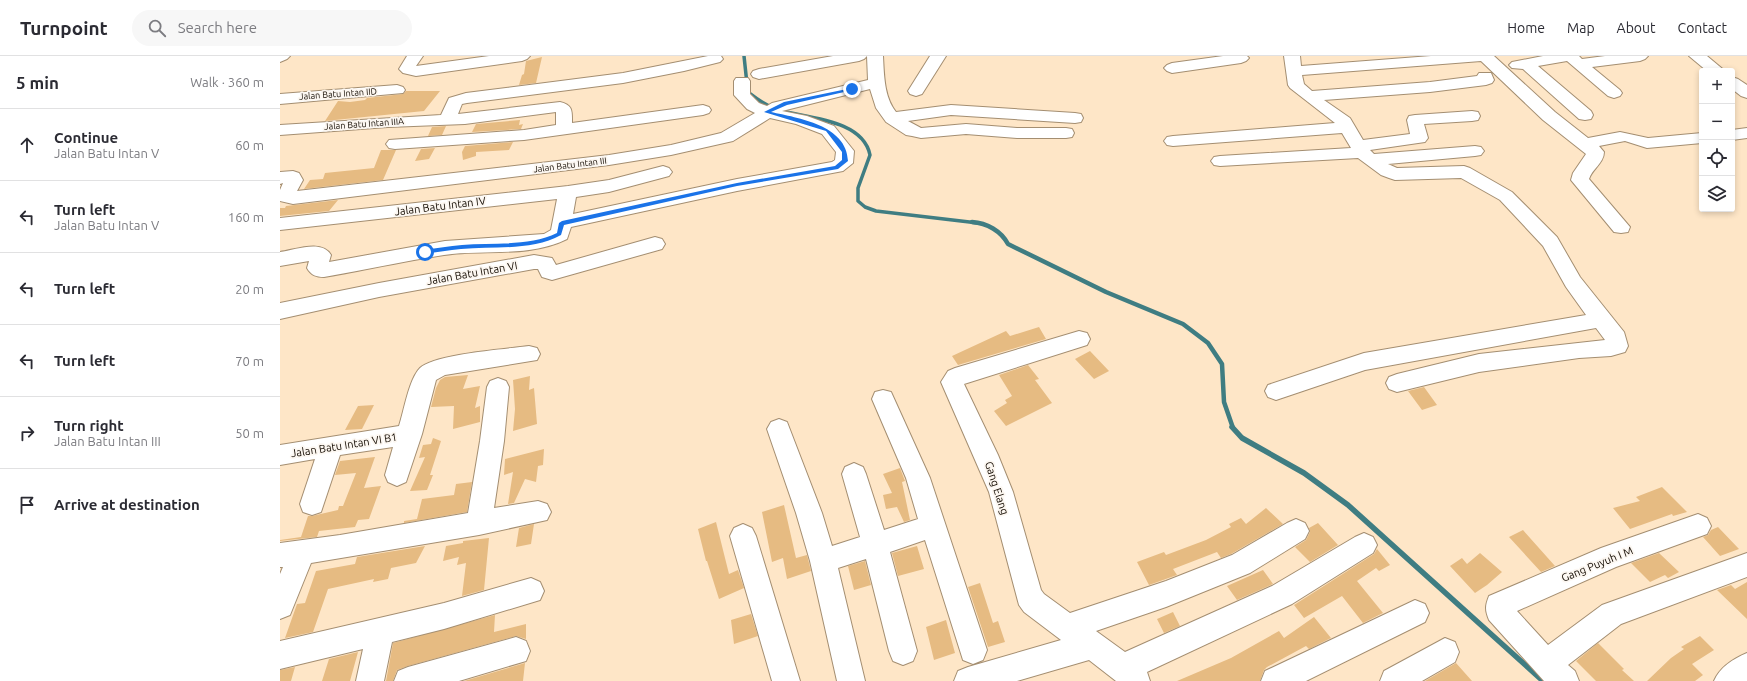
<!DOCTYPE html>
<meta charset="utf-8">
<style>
:root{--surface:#fff;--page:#f7f7f7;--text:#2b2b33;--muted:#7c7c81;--line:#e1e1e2}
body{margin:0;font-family:Ubuntu,sans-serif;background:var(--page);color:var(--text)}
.controls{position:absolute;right:12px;top:12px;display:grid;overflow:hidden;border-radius:4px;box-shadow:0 2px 6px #0003}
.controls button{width:36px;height:36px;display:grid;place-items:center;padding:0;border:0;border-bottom:1px solid var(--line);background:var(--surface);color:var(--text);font:20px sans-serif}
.stop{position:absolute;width:12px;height:12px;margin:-9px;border:3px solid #1a73e8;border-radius:50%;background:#fff}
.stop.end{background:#1a73e8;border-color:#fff;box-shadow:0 1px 4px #0008}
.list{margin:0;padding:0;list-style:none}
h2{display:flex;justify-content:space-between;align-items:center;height:52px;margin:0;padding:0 16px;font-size:17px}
h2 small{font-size:13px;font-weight:400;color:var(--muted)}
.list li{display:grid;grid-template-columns:26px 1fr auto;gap:12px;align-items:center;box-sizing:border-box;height:72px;padding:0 16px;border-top:1px solid var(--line)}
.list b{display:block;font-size:15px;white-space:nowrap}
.list p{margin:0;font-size:13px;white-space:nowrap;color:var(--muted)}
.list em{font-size:13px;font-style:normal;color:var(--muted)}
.icon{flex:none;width:22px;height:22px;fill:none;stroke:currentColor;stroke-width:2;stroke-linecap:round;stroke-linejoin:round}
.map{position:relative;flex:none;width:1467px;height:625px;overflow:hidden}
header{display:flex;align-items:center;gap:24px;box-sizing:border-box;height:56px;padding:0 20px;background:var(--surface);border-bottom:1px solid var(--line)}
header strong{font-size:19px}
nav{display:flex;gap:22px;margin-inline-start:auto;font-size:14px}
.search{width:280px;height:36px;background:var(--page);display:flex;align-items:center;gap:10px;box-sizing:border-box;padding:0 14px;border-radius:22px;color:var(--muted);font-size:15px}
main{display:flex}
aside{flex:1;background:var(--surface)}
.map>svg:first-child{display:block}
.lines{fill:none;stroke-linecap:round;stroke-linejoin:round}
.stream-far2{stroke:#3f7d82;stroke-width:3.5}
.stream-far1{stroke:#3f7d82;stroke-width:4.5}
.stream{stroke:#3f7d82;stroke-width:5.5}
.building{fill:#e6bb82}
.minor-casing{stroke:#a48e71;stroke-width:2}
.minor{fill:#fff;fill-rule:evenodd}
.route{fill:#1a73e8}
.labels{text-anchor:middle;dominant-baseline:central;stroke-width:3.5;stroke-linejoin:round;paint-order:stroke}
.far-street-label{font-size:9px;fill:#140c03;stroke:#fcf7f1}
.street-label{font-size:11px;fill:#140c03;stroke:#fcf7f1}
</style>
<header>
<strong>Turnpoint</strong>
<div class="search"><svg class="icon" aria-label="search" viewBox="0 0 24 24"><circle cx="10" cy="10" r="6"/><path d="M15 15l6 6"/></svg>Search here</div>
<nav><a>Home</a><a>Map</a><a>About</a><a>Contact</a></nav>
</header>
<main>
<aside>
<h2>5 min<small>Walk · 360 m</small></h2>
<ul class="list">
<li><svg class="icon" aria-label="ahead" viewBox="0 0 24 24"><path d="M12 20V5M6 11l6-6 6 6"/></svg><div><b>Continue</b><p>Jalan Batu Intan V</p></div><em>60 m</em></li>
<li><svg class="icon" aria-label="left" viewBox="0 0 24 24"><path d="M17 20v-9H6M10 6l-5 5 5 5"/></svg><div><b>Turn left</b><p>Jalan Batu Intan V</p></div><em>160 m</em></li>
<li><svg class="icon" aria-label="left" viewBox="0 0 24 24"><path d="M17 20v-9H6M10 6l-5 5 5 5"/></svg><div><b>Turn left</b></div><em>20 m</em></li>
<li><svg class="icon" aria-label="left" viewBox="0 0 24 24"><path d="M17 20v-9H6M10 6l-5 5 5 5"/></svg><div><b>Turn left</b></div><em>70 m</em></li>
<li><svg class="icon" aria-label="right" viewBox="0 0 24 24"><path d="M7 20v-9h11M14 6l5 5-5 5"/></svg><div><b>Turn right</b><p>Jalan Batu Intan III</p></div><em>50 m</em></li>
<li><svg class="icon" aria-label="arrive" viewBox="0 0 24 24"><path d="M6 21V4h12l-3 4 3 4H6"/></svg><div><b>Arrive at destination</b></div></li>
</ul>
</aside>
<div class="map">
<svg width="1467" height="625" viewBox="0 0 1467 625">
<rect width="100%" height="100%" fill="#fee6c7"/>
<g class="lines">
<path class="stream-far2" d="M464,0L467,28
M469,37C478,44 487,50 498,54C526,62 583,63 590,99L578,132V145L585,151L596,155L698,167"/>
<path class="stream-far1" d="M692,166C707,167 721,175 728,188L826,236L903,268L928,287L942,308L944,346L953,372"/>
<path class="stream" d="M952,371L962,382L1024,417L1068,449L1263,625"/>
</g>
<path class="building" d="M262,1L256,27L239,29L242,19L244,18L246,5Z
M126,35H160L144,55L45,65L58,45L70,46L85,44L87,42L123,38Z
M240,64L239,69L243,68L241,73L192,76L196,68Z
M166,70L162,79L148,80L152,71Z
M233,86L229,94L196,96V100L183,104L182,96L185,90Z
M155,92L149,103L135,105L141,93Z
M101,94H116L103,124L24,133L30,124L43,123L45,117L94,112Z
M58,144L49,155L0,160V152H5L6,150Z
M759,271L766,283L678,309L672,300L726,275L730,280Z
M810,295L829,315L814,323L795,303Z
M748,309L759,323L755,324L772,347L726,370L714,355L727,347L725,344L732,340L719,319Z
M188,319L183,333L200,330L195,352L200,350V366L173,373L174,350L151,351L156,332L160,324L165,321Z
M250,320L249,334L254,332L257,368L233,375L235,353L233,324Z
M1144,331L1157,349L1142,354L1128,335Z
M94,349L82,373L65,374L78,350Z
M153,382L161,385L150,419H153L147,434L130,435L145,401L139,402L143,389L151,388Z
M264,393L263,409L258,410L256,426L245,423L234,447L228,448L233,416L224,419L225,403Z
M95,401L84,432L101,430L89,463L78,464L75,471L39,475L37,481L0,485V484L21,481L28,460H32L58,454L59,450H63L76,417L55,419L60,405Z
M620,412L625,425L622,426L630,464L624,466L617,451L606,453L603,439L612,437L603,418Z
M192,426L187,456L124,467V465L137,463L142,443L174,439L176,428Z
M1382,431L1407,456L1393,460L1392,458L1350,473L1333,452L1360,445L1356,441Z
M504,449L516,502L527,499L531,515L507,523L503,502L492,506L482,456Z
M986,452L1003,468L951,498L941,502L937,496L893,513L897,519L869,529L857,506L884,496L886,499L926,484L951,471L949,468L961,462L966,468Z
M436,466L449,518L458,514L464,532L439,543L427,505H426L418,473Z
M1038,467L1058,489L1030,506L1015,491L1026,484L1030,476L1029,472Z
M254,468L251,488L236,491L239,472Z
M1438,471L1459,493L1440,500L1423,481L1428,479L1431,474Z
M1243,474L1275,510L1261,516L1229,481Z
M209,482L204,534L182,540L186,507L177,509L179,501L163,505L166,490L183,487V485Z
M145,490L136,507L111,512L108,523L93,526L94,523L48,533L33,576L5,582L17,548L25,547L36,515L75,508L77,501Z
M637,490L644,513L618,520L612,497Z
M1097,493L1110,509L1099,515L1096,512L1077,525L1103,557L1083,567L1062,540L1024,562L1014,549L1094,498Z
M1200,497L1222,516L1207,529L1195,537L1170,510L1182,502L1187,508Z
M1379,497L1399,516L1388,522L1385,519L1370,526L1351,507Z
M585,505L591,529L574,534L568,510Z
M983,514L993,528L957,544L947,530Z
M1467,526V563L1437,534L1451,529L1455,533Z
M700,527L713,567L718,565L725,586L708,591L688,531Z
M893,556L900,570L884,577L877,563Z
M471,558L478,580L454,588L451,564Z
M215,559L214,576L246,568V583L236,580L128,610L117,614L113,625H106L113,587Z
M1034,561L1051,582L1029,593L1026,590L987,611L984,614L980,625H897L951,602L999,575L1004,582Z
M666,564L675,597L654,604L646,571Z
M1420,580L1434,594L1412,608L1423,619L1415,625H1367L1391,602L1404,593L1401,591Z
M1318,587L1344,613L1342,614L1354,625H1316L1296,605Z
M78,596L70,625H42L49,603Z
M245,607L243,625H184Z
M1176,607L1192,625H1145Z
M15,611L11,625H0V614Z"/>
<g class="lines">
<g class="minor-casing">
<path id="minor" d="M0,0H10L7,3L0,6Z
M127,0H143L136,10L209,0H250L247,3L242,5L136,20L123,17L119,13Z
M428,0H441L443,3L440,6L404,15L343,27L187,47L182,48L178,58L280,46C293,49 292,55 292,67L423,49L429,51L431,54L429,57L423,59L244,84L115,93L109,92L106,88L109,84L244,74L276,69V56L185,68L108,71L0,79V69L161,59L169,42L186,37L343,17Z
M553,0H587L584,3L579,5L479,23L473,21L471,18L473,15L479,13Z
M587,0H603C604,19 604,41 616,56L671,49L795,57L801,58L803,62L801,66L795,67L671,59L628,65L641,72L686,68L737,72H786L792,73L794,77L792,81L786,82H737L686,78L641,82L632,80L626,79L606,66L596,52L590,33L502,55L527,60L554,70L574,95L573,107L563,115L457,135L291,171L287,183C249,202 204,193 164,199C124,205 84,214 44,221C36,221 31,219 27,212L29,205L0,210V196C15,194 42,183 51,199L49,206L165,185L264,178L271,174L277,143L0,174V162L288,130L329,124L383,110L389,112L392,116L389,120L329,136L296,141L293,158L457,123L552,106L555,104L556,96L542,78L516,68L490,62L453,85L391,99L329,109L13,148L0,145V134L3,127L0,128V116L13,115L19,117L23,124L17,135L329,99L391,89L441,77L475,57L467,53L454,39V25L456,22H468L470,25V38L479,47L487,50L492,47L588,24Z
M650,0H666L642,38L636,40L630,38L628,35Z
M943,0H967L969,2L966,5L961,7L892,17L887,15L884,12L887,9L892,7Z
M1004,0H1020L1021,10L1151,0H1214L1275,56L1308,82L1340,76L1368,82L1422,77V87L1367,92L1345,85L1319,90L1324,96C1324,107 1312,113 1309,123L1350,171L1348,176L1341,177L1334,176L1291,124L1293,117L1306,98L1263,64L1201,5L1022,19L1024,28L1032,35L1150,26L1197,20L1199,17H1211L1214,24L1212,27L1206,29L1150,36L1044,44L1070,62L1083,84L1130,78L1127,64L1129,60L1135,59L1192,55L1198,56L1200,60L1198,64L1192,65L1144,68L1148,82L1145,86L1090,94L1094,98L1195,90L1201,91L1204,95L1201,99L1195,100L1108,108L1117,112L1184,110L1190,112L1232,136L1277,181L1300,221L1344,276L1348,290L1345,296L1331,300L1299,302L1199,316L1117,336L1109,333L1106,327L1109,321L1117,318L1199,298L1325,284L1316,272L1085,314L996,344L988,341L985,335L988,329L1084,297L1306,259L1286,231L1263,190L1220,144L1181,122L1115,124L1109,122L1101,119L1078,102L940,110L934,109L931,105L934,101L940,100L1071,92L1062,77L893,90L887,89L884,85L887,81L893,80L1055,67L1010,32L1008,29Z
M1263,0H1299L1302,3L1325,0H1368L1365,3L1360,5L1312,11L1340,34L1342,37L1340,40L1334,42L1328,40L1287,5L1258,10L1311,55L1313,59L1311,63L1305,64L1299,63L1243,13L1232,12L1229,9L1232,6Z
M1409,0H1427L1445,15H1427Z
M1452,21L1458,23L1467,29V42L1461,40L1452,33Z
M117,29L123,31L125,34L123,37L0,48V38Z
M1467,72V82L1452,84V74Z
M375,181L382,183L385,188L382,193L272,224L262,221L258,213H254L99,241L0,263V247L99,227L254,199L272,202L276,209Z
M799,275L807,277L810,283L807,289L684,328L718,399L733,436L761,534L764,538L790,557L886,525L952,499L1007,467L1016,463L1025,467L1029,475L1025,483L970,517L886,551L816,575L845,596L992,530L1075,481L1084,477L1093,481L1097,489L1093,497L1012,548L867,616L870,625H836L809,604L737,625H674L678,615L688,611L781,584L744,556L739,549L709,436L661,326L668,315L675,312Z
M249,290L257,292L260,298L257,304L165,319L156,324L142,378L126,426L117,430L108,426L105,419L113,391L60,399L41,456L32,459L23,456L20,448L35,403L0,409V389L119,370C124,355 129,323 140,312C154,298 227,293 249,290Z
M218,322L226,325L229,331L224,385L214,452L258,445L267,448L271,456L267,464L199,479L31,507L10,559L0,563V518L3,511H0V487L60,479L188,457L200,385L207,331L210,325Z
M603,334L611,336L650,422L707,594L703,604L693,608L683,604L645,484L610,496L637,595L633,605L623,609L613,605L609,595L586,503L558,512L585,625H557L530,505L516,457L487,373L491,366L499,363L507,366L542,457L552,490L580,481L562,418L565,411L574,407L583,411L586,418L604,474L638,463L626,422L592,343L595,336Z
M1418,458L1427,462L1431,470L1427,478L1336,511L1237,555L1268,589L1322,549L1467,497V521L1341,568L1288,609L1295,615L1299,625H1264L1209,564C1205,554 1205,550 1209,540L1321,492Z
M463,468L472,472L476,480L520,625H492L450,480L454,472Z
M251,522L260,526L264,535L260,544L164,573L112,586L104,625H76L83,593L0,613V585L164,547Z
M1135,544L1145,548L1149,557L1145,566L1026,625H981L985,615Z
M236,581L246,585L250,595L246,605L179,625H114L118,615L128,611Z
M1165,582L1175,586L1179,596L1175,606L1142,625H1100L1104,615Z
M1467,597V625H1434C1440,611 1453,603 1467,597Z"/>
</g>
<use href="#minor" class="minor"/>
</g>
<path class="route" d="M572,32L573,34L507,49L491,56C518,62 567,69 568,105L558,113L457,130L284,169L281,179C252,195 214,190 181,193C169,194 157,196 145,198L142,196L145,194C157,192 169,190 182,189C212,186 249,191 277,177L279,167L282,165L457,127L555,110L562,104V96L546,75L484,56L504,46Z"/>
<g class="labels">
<g class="far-street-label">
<text transform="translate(58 38) rotate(-4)">Jalan Batu Intan IID</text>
<text transform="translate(84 68) rotate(-4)">Jalan Batu Intan IIIA</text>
<text transform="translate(290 109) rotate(-7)">Jalan Batu Intan III</text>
</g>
<g class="street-label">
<text transform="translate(160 150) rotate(-7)">Jalan Batu Intan IV</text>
<text transform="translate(192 217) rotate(-10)">Jalan Batu Intan VI</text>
<text transform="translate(64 389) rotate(-9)">Jalan Batu Intan VI B1</text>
<text transform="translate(717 432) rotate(72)">Gang Elang</text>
<text transform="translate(1317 508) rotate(-22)">Gang Puyuh I M</text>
</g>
</g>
</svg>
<div class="controls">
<button>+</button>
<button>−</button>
<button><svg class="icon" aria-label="locate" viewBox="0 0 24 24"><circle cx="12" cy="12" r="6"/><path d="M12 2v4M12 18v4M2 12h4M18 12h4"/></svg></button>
<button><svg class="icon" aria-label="layers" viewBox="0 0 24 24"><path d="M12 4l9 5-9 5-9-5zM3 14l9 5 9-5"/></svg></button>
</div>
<div class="stop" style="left:145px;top:196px"></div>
<div class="stop end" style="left:572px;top:33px"></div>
</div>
</main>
